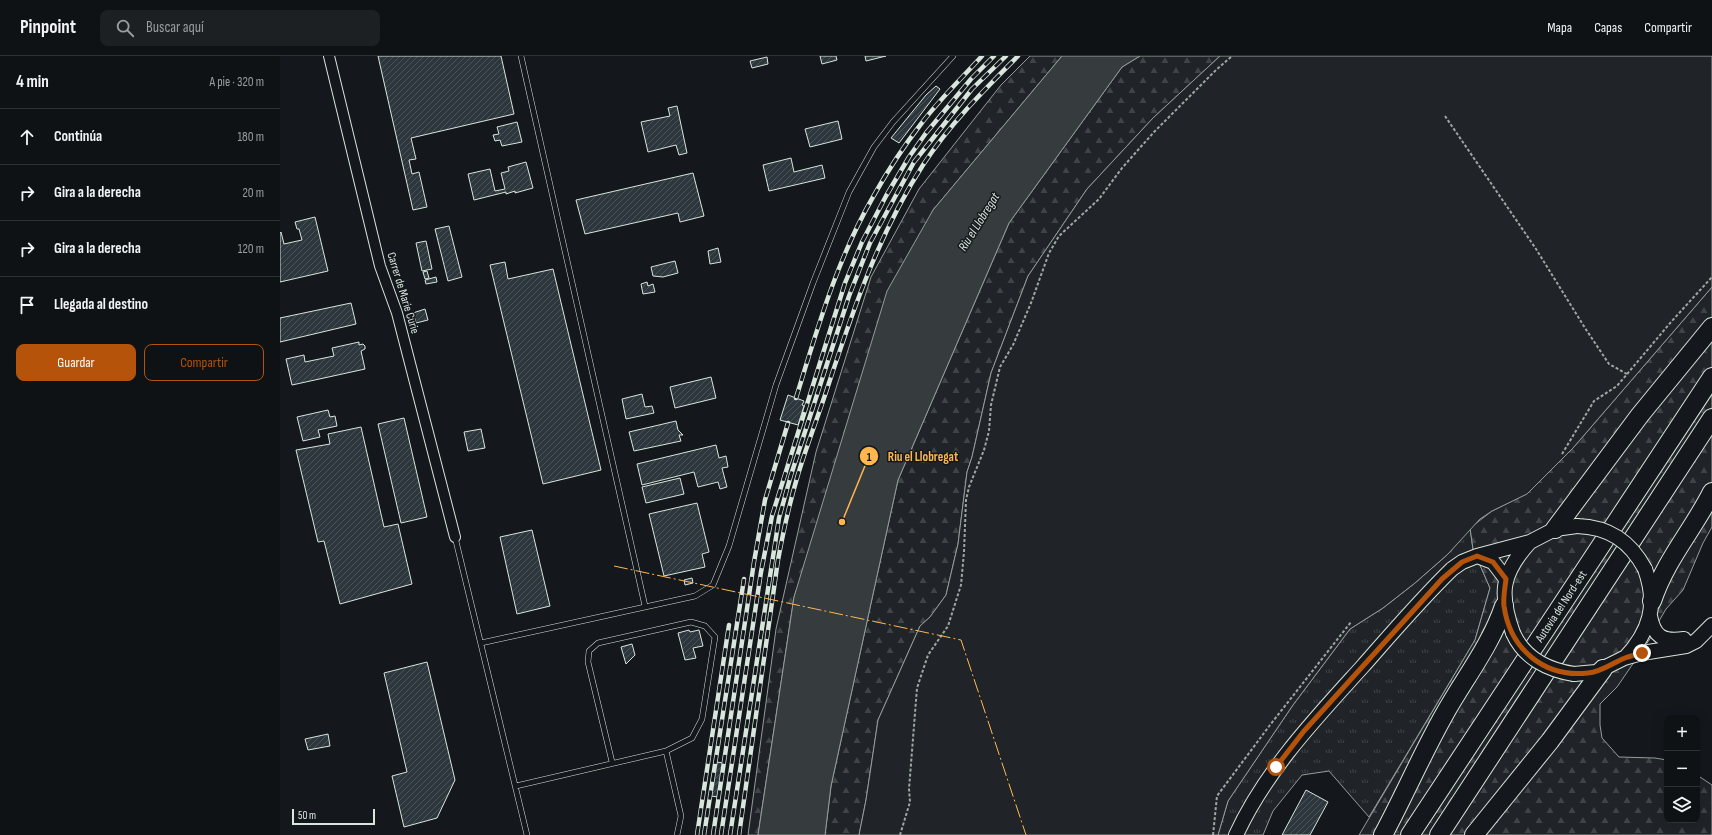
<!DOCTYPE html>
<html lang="es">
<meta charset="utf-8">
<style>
:root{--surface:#0f1215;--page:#1d2022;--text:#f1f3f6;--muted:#9b9ea0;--line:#2f3234;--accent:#b45309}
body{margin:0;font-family:"Sofia Sans Condensed",sans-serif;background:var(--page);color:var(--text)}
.controls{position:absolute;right:12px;bottom:12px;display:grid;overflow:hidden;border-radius:8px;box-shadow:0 4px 16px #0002}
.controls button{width:36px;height:36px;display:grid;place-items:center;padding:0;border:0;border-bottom:1px solid var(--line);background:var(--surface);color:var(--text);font:20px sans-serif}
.scale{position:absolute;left:12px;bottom:10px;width:83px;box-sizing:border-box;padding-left:4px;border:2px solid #d8e6dc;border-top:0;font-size:11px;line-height:14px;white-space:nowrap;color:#d8e6dc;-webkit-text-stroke:3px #14181c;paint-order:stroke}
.stop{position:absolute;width:12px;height:12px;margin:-9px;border:3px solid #b45309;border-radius:50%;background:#fff}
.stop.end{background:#b45309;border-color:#fff;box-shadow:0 1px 4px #0008}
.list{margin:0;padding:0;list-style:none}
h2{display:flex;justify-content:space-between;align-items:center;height:52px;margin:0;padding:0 16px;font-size:17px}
h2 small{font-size:13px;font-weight:400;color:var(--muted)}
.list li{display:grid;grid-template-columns:26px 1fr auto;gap:12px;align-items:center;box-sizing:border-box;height:56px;padding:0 16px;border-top:1px solid var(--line)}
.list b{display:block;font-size:15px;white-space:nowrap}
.list em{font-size:13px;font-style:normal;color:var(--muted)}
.actions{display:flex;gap:8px;padding:12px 16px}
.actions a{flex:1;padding:9px 0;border:1px solid var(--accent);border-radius:8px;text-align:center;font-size:14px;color:var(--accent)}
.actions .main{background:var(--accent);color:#fff}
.icon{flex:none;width:22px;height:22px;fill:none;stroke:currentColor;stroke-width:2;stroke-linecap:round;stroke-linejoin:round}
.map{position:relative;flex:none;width:1432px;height:779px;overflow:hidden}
header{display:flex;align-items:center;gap:24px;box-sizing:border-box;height:56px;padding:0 20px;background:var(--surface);border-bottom:1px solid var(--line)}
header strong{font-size:19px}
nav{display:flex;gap:22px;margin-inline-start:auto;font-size:14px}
.search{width:280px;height:36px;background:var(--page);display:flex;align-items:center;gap:10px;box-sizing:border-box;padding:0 14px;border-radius:8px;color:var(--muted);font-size:15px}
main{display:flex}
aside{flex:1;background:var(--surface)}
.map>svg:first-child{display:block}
.grass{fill:url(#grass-tufts);stroke:#939e99}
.forest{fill:url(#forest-firs);stroke:#939e99}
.green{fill:#202428;stroke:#939e99}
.water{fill:#363b3e;stroke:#939e99}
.building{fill:url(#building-hatch);stroke:#d8e6dc}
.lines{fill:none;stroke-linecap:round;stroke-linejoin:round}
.lane-casing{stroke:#d8e6dc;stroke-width:6}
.street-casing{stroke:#d8e6dc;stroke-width:12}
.secondary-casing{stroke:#d8e6dc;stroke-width:16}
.highway-casing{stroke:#d8e6dc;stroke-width:20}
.path{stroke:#9da8a2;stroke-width:2;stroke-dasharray:3 2;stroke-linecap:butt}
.lane{stroke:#14181c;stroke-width:5}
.street{stroke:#14181c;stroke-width:10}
.secondary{stroke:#14181c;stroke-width:14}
.highway{stroke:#14181c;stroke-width:18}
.rail-casing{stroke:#d8e6dc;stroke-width:4.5}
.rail{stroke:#14181c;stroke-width:3;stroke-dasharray:9;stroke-linecap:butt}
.secondary-bridge-casing{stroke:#d8e6dc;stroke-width:16;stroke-linecap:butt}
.secondary-bridge{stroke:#14181c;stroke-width:14}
.power{stroke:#ffb74d;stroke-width:1;stroke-dasharray:14 3 2 3;stroke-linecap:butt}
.route{stroke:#b45309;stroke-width:5}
.labels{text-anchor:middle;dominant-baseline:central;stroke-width:3;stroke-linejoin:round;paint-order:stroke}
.street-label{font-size:12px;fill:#d8e6dc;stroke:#14181c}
.water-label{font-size:13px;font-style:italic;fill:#d8e6dc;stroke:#14181c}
.leader{fill:none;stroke:#ffb74d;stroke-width:1.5}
.callout-dot{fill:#ffb74d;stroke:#14181c;stroke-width:1.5}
.mark-label{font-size:12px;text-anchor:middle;font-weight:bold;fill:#111}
.callout-label{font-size:13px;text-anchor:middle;font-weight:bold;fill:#ffb74d;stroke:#14181c;stroke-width:3;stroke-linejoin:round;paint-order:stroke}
</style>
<header>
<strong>Pinpoint</strong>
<div class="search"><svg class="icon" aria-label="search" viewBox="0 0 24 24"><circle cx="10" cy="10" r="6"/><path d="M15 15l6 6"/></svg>Buscar aquí</div>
<nav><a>Mapa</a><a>Capas</a><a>Compartir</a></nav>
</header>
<main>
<aside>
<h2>4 min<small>A pie · 320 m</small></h2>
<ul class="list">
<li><svg class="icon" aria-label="ahead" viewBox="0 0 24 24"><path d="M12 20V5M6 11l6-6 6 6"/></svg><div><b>Continúa</b></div><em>180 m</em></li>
<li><svg class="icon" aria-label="right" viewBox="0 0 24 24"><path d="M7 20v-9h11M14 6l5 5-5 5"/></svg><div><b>Gira a la derecha</b></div><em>20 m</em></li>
<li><svg class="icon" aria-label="right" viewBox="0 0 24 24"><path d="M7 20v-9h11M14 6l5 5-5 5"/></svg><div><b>Gira a la derecha</b></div><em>120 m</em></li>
<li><svg class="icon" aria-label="arrive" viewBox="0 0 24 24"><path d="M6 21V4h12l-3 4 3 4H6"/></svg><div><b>Llegada al destino</b></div></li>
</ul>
<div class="actions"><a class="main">Guardar</a><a>Compartir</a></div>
</aside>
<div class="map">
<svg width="1432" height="779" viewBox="0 0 1432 779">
<defs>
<pattern id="grass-tufts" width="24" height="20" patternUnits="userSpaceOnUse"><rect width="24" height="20" fill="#202428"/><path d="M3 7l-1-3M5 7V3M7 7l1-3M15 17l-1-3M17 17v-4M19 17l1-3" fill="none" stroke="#404447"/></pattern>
<pattern id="forest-firs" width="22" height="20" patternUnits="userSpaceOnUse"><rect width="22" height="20" fill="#202428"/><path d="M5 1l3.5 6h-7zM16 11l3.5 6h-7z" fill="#404447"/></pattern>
<pattern id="building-hatch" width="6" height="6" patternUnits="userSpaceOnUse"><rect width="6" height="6" fill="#2c363c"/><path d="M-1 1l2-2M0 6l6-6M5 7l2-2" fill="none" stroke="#4a5358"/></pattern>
</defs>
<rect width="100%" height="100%" fill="#14181c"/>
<path class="grass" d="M1190,472L1193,493L1210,532L1195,584L1089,761L1049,715L1022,719L993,755L983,779H938L948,745L1013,649L1070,573L1103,552L1135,527L1168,498Z"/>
<path class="forest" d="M750,0H782L653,154L514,541L478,779H468L496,573L536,396L591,221L639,133L721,29Z
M860,0H940L873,62L807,133L748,220L711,317L692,401L687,416L678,488L666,539L650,561L640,570L598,664L586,744L579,779H545L551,730L618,424L729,167L842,11Z
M1432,231V471L1423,487L1403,534L1386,553L1379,565L1374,577L1337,631L1320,648V669L1322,682L1339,701L1375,702L1387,704V764H1417V719L1432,729V779H1079L1195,584L1210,532L1193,493L1190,472L1212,455L1246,438L1293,392Z"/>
<path class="green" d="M940,0H1432V231L1293,392L1247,438L1212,455L1200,463L1168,498L1135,527L1103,552L1070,573L1013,649L948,745L938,779H579L586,744L598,664L640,570L650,561L666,539L678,488L687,416L692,401L711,317L748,220L807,133L873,62Z"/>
<path class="water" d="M782,0H860L842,11L729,167L618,424L551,730L545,779H478L514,541L607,235L653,154Z"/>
<path class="building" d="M98,0H221L234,58L131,82L136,103L129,104L132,118L139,116L147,151L133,154Z
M540,0H556L557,4L542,8Z
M585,0H606L586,5Z
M487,1L488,8L472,12L470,5Z
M656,30L660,33L619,87L611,82L646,39Z
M397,50L407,97L399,99L396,89L368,96L361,66L390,60L388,52Z
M558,65L562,83L530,91L525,73Z
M237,66L242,86L222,90L220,84L215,85L213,79L219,78L217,71Z
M511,102L514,116L542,109L545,122L489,135L483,109Z
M246,106L253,132L235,137V135L226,138V136L194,144L188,118L210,113L215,135L225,133L221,117L229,115L228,111Z
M413,117L424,160L400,166L398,157L305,178L296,144Z
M35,161L48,215L0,226V177L1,176L4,188L22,184L19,173H17L15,166Z
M169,170L182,221L168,225L155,173Z
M146,185L152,213L142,215L136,187Z
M438,192L441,206L430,208L428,195Z
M395,205L398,217L383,221L373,220L371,211Z
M225,206L228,223L273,213L321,414L263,428L210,209Z
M147,215L149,222L145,223L143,216Z
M156,221L157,226L146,228L145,224Z
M367,226L368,230L373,228L375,236L363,238L361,228Z
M71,247L76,268L0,286V262Z
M145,253L148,264L136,267L133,257Z
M79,286V289L83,288L85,290V293L81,295L85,313L12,329L6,303L24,299L25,306L54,300L52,292Z
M431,321L436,342L395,352L390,331Z
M362,338L365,351L372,350L374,357L346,363L342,343Z
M508,339L524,345L522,349L524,350L518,369L500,364Z
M48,354L50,361L55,360L57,370L38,374L40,381L23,385L17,361Z
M124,362L147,461L121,467L98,368Z
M396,365L398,374L403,379H399L401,385L354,395L349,376Z
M81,371L104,471L118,468L132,528L60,548L44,485L38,486L16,394L50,388L48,378Z
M201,373L205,392L188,395L184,376Z
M436,389L439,402L446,400L448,411L442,412L447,431L440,433L438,426L418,431L414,416L362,429L357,408Z
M400,422L404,438L366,447L362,431Z
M417,447L429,496L422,498L425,511L384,520L369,458Z
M252,474L270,550L237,558L220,481Z
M412,522L413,527L405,529L404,524Z
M409,574L410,576L419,574L423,590L413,592L416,602L405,604L398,577Z
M352,588L355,599L346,608L341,591Z
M147,606L175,724L157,762L124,771L112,720L127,716L104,617Z
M48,678L50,690L28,694L25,683Z
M436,706L444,707L438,741L431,740Z
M1026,734L1048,746L1030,779H1002Z"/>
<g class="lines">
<g class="lane-casing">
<path id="lane" d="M241,0L365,550
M175,481L247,779
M201,587L415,540L433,529L449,490L496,329L533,227L569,136L594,91L613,66L673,0
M332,706L308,606L309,595L318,587L411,566L425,570L435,581L422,663L412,682L386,695L401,760L397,779
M236,730L386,695"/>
</g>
<g class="street-casing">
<path id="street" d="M49,0L100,210L117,257L175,481"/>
</g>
<g class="secondary-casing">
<path id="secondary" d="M1197,500L1213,506L1226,523
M1370,560C1374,581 1383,586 1404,583
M1233,577C1219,538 1221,518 1249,487
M1345,602C1370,575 1378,549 1365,513
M1294,618L1316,616L1344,602L1362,597L1406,590L1416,585L1432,569
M956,779C986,714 1036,662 1083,610C1112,577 1141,543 1172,513L1182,506L1197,500L1250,486L1275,473L1297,470"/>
</g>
<g class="highway-casing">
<g id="highway">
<path d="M1275,473L1360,359L1432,271"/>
<path d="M1372,545C1386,503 1413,474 1432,436"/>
<path d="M1103,779C1124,740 1142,698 1164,659C1184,623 1211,589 1224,550"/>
<path id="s1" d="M1130,779L1432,321"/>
<path d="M1159,779L1432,362"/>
<path d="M1194,779L1270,685L1323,613"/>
</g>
</g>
<path class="path" d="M1165,60L1256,193L1305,272L1329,308L1347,318
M1282,398L1314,345L1337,330L1391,266L1432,221
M620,779L630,746L629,733L637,632L648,599L668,570L681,529L684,496L686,444L689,431L704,394L709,375L711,349L720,311L733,289L751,247L769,197L779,180L819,143L842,112L874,76L936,14L952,0
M933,779L937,740L990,669L1071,566"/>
<use href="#lane" class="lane"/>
<use href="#street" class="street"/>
<use href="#secondary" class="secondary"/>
<use href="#highway" class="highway"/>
<g class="rail-casing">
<path id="rail" d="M516,342C537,274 557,203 593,141C607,116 623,91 641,68C659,44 682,22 702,0
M417,779L449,569
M424,779L464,523
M433,779L474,506L485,444L508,367
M441,779L481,516L492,460L565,227L582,186L606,140L629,101L646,77L691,23L714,0
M450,779L499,462L511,419L569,240L590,187L634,106L692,33L726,0
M459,779L498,504C503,477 509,449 517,422C526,391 538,361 548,330C573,254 599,177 643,109C669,69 704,34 738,0"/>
</g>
<use href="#rail" class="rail"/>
<g class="secondary-bridge-casing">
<path id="secondary-bridge" d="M1297,470C1329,471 1350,485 1365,513
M1233,577C1244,602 1268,614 1294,618"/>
</g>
<use href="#secondary-bridge" class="secondary-bridge"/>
<path class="power" d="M334,510L681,584L746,779"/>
</g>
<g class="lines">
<path class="route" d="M996,711L1024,675L1162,523L1182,506L1197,500L1213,506L1226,523C1225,532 1223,541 1224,550C1230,593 1264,622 1308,617C1322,616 1332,607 1345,602C1350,600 1356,599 1362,597"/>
</g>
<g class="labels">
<g class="street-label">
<text transform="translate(123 237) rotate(73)">Carrer de Marie Curie</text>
<text stroke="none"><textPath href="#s1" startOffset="274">Autovia del Nord-est</textPath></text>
</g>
<g class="water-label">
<text transform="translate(699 166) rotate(-58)">Riu el Llobregat</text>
</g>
</g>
<path class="leader" d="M562 466L589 400"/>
<g class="callout-dot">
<circle cx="562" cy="466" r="4"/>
<circle cx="589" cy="400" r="10"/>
</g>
<g class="mark-label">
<text x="589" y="405">1</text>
</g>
<g class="callout-label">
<text x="643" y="405">Riu el Llobregat</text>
</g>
</svg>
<div class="controls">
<button>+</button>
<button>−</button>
<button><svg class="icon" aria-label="layers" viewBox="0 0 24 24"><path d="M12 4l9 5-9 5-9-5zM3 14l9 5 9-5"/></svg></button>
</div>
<div class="scale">50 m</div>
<div class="stop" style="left:996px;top:711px"></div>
<div class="stop end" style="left:1362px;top:597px"></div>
</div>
</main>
